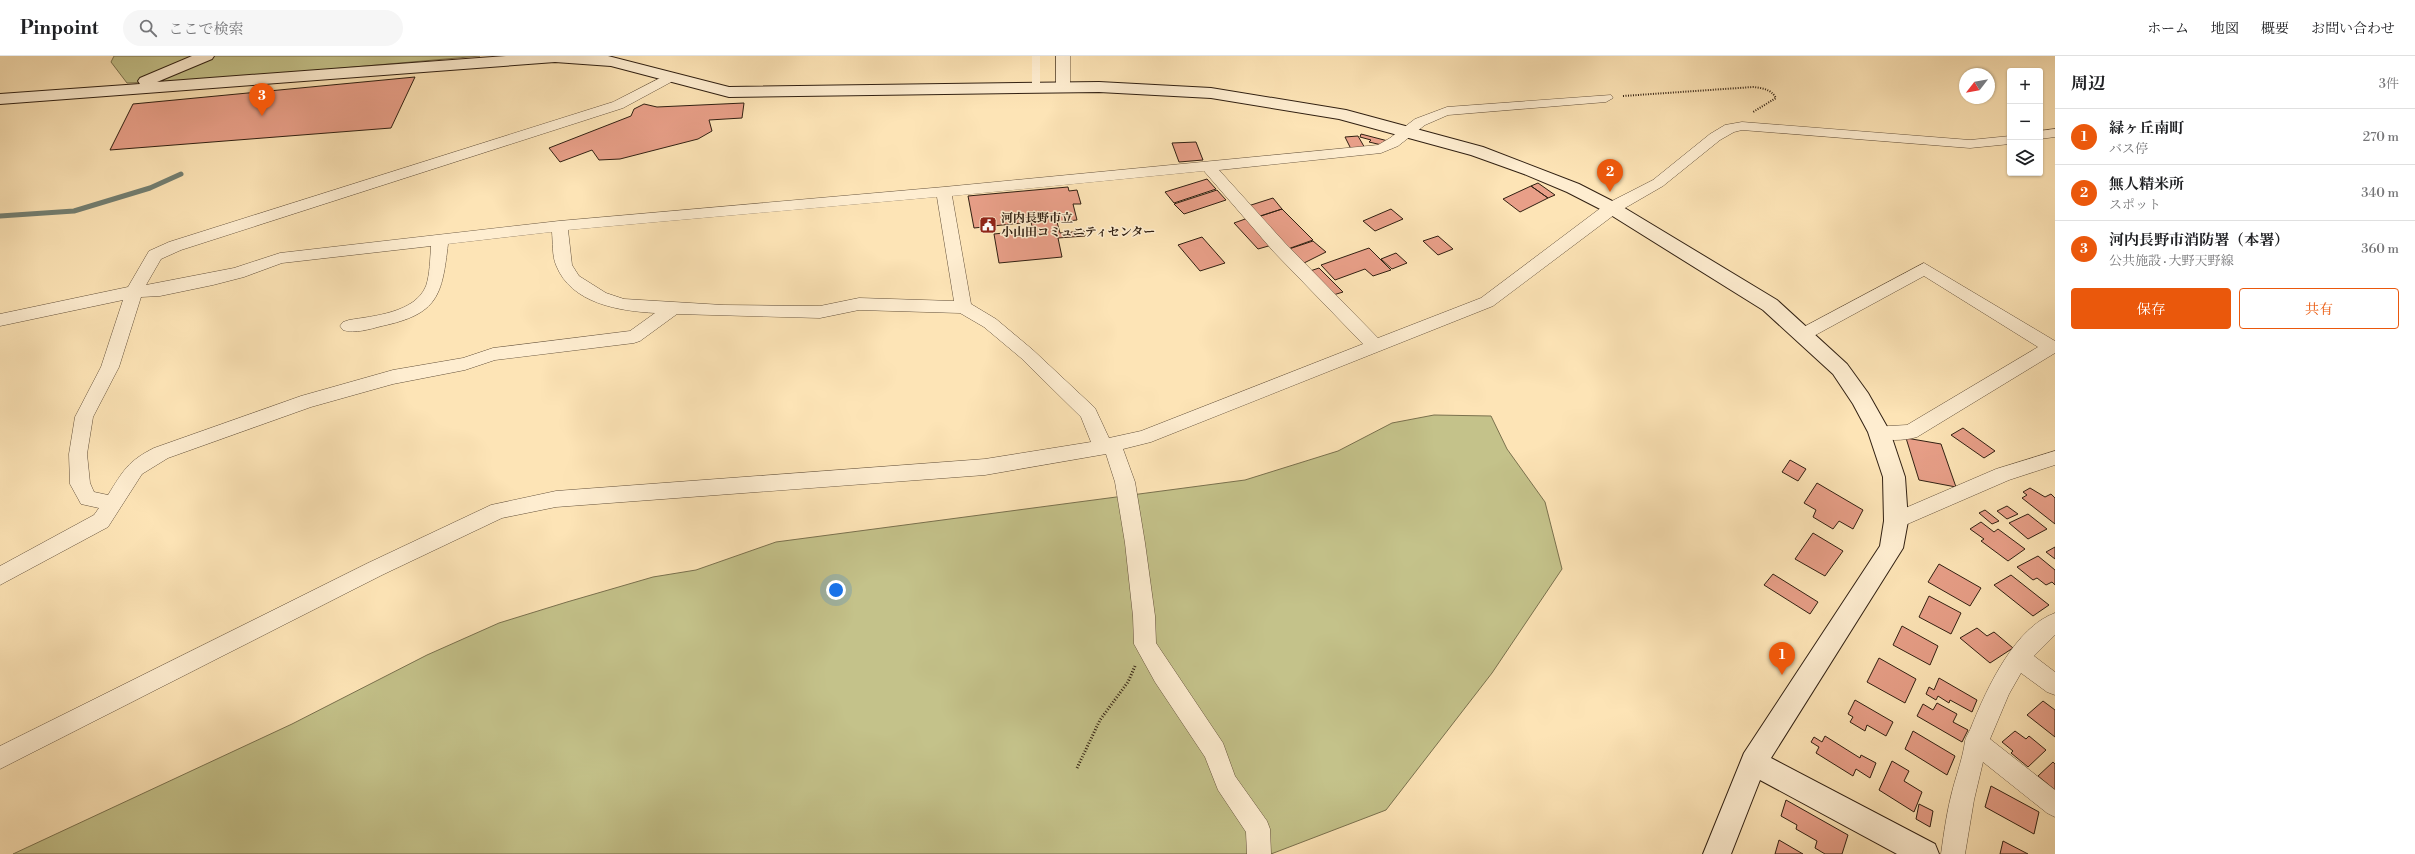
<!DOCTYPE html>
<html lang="ja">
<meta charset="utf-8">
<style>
:root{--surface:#fff;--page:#f6f6f6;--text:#202124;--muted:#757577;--line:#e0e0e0;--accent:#ea580c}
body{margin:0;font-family:"Libre Bodoni","Noto Serif JP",serif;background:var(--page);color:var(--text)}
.controls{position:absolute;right:12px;top:12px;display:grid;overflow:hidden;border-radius:4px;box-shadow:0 1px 3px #0004}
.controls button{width:36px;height:36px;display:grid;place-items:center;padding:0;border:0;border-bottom:1px solid var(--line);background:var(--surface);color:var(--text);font:20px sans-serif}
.compass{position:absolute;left:1959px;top:12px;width:36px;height:36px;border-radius:50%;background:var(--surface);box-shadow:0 1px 3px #0004;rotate:239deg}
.you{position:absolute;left:836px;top:534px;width:14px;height:14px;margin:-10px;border:3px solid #fff;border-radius:50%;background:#1a73e8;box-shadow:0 0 0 6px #1a73e833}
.badge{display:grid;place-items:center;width:26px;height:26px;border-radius:50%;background:var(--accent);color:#fff;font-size:13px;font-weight:700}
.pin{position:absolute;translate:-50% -33px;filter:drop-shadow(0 1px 2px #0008)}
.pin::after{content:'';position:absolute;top:21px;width:14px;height:12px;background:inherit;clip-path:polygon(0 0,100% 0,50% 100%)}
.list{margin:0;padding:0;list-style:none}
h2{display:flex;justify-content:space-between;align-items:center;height:52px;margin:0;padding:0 16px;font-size:17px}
h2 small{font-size:13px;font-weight:400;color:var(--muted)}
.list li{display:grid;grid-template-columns:26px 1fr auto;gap:12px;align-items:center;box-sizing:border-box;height:56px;padding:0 16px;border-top:1px solid var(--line)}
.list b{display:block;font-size:15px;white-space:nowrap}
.list p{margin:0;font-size:13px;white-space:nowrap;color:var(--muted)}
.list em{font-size:13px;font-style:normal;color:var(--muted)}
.actions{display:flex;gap:8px;padding:12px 16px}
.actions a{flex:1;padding:9px 0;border:1px solid var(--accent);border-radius:4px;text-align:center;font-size:14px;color:var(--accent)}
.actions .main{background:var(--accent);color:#fff}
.icon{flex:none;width:22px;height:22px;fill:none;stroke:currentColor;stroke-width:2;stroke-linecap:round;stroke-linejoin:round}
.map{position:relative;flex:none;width:2055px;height:798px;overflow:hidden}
header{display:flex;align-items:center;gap:24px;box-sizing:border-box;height:56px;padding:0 20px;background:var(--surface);border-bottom:1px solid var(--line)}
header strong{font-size:19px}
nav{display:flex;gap:22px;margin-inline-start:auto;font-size:14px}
.search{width:280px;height:36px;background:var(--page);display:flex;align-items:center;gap:10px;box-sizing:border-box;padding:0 14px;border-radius:22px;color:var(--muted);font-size:15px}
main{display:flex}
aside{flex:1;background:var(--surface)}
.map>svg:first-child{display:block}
.green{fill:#c4c28a;stroke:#7a714e}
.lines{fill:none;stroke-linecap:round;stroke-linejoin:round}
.stream{stroke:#737f72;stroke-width:5}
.building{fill:#e89f88;stroke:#312012}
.lane-casing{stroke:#64513b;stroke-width:8}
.street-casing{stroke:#64513b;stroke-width:1}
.secondary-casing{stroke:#312012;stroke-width:2}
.path-far1{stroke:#312012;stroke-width:2;stroke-dasharray:1 1.5;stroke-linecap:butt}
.path{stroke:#312012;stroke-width:3;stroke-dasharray:1 2;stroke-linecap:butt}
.lane{stroke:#feedd0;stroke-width:8}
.street{fill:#feedd0;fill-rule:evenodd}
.secondary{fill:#feedd0;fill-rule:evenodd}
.labels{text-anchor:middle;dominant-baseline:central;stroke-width:3;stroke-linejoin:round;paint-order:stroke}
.poi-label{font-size:12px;font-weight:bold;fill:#312012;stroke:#feedd0;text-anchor:start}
</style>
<header>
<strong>Pinpoint</strong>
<div class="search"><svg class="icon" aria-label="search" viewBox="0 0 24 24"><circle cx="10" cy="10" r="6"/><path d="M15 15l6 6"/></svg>ここで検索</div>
<nav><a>ホーム</a><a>地図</a><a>概要</a><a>お問い合わせ</a></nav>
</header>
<main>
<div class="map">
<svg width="2055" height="798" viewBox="0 0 2055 798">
<rect width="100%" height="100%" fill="#fde4b6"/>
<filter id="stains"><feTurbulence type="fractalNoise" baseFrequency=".005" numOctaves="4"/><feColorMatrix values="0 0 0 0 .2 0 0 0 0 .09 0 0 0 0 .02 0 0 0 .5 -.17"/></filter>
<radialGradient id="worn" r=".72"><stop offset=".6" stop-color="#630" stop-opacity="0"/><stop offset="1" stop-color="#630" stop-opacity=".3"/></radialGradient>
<path class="green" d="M114,0H480L194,25L127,27L111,6Z
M1434,359L1491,360L1507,393L1545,446L1562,513L1492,617L1386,754L1271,798H13L292,668L427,599L499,567L567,546L653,521L696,514L776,486L1245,424L1338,395L1392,367Z"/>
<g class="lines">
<path class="stream" d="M0,160L74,155L150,132L181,118"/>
</g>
<path class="building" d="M415,21L391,72L110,94L133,48Z
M744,47L742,62L709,64L712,75L698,83L620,103L599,104L592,94L560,106L549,92L631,60L634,53L644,48L657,51Z
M1361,78L1388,85L1386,90L1369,86L1371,84L1360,81Z
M1358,80L1366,94L1352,95L1345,81Z
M1196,86L1203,104L1179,106L1172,87Z
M1207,123L1216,133L1174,147L1165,136Z
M1538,127L1555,139L1548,142L1531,130Z
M1531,130L1548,142L1520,156L1503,143Z
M1068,131L1069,135L1077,134L1081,148H1073L1077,164L1057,166L1060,177L1084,175L1085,180L1058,182L1062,201L999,207L994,178L1033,174L1031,166L974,172L968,140Z
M1217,134L1226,144L1184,158L1174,148Z
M1273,142L1282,153L1257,161L1248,150Z
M1282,153L1313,184L1285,194L1255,162Z
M1391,153L1403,163L1375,175L1363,165Z
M1248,162L1272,189L1258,193L1234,167Z
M1438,180L1453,193L1438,199L1423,185Z
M1202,181L1225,207L1200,215L1178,189Z
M1313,185L1326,196L1300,209L1289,193Z
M1369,192L1391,214L1373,220L1365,213L1335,224L1321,209Z
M1396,197L1407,207L1392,213L1381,203Z
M1319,212L1343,236L1330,240L1307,216Z
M1963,372L1995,395L1984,402L1951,379Z
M1906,382L1941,388L1956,431L1919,424Z
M1790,404L1806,413L1798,425L1782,416Z
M1817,427L1863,454L1853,473L1839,465L1833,473L1813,461L1816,454L1804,447Z
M2030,432L2045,441L2051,438L2055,442V468L2022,442L2027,439L2023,436Z
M2007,450L2018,458L2007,463L1997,455Z
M1985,454L1999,465L1992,468L1979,457Z
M2028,458L2047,473L2028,483L2009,467Z
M1981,466L1994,476L1998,473L2025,493L2008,505L1981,485L1984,483L1970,473Z
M1813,477L1843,495L1825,520L1795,503Z
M2055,491V503L2046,496Z
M2038,500L2055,514V529L2052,526L2046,529L2037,522L2033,524L2017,511Z
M1939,508L1981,532L1970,550L1928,526Z
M1773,518L1818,546L1810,558L1764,529Z
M2011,519L2049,549L2033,560L1994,529Z
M1929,540L1961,557L1951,578L1919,561Z
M1902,570L1938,590L1930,609L1893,589Z
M1977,572L1987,580L1994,576L2013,592L1990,607L1960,582Z
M1879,602L1916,623L1905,647L1867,626Z
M1939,622L1977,644L1972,656L1950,644L1949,647L1938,640L1936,644L1926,638L1929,631L1934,634Z
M1855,644L1893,666L1886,680L1867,669L1865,675L1850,666L1853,661L1848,658Z
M2043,645L2055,654V681L2027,659Z
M1937,647L1957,658L1953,666L1968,674L1962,686L1917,660L1923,648L1933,654Z
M1913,675L1955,700L1947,719L1905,693Z
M2015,675L2026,683L2029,680L2046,694L2028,711L2011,697L2013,695L2002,686Z
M1825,680L1860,702L1861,699L1876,707L1870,722L1856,713L1853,720L1816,697L1819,691L1811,686L1814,681L1822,686Z
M1892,705L1909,715L1904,725L1922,736L1914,756L1879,734Z
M2053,706L2055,708V734L2038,720Z
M1991,730L2039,756L2034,778L1985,751Z
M1786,744L1848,779L1842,798H1825L1815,792L1817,785L1796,773L1797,769L1781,760Z
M1919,748L1933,755L1930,771L1916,763Z
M1779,784L1803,798H1775Z
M2003,785L2028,798H2000Z"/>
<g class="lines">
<g class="lane-casing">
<path id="lane" d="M1036,0V31"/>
</g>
<g class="street-casing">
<path id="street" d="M1056,0H1070V31L1068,34L1063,35L1056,31Z
M668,18L675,22L673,25L623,52L181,194L161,203L146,229L234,212L280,197L559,165L944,131L1378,89L1390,82L1415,63L1447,51L1611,39L1613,42L1606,46L1448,59L1425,69L1398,90L1381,97L1219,114L1285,187L1378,282L1481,242L1606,148L1653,124L1710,78L1725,69L1742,66L1970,84L2010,80V88L1970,92L1742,74L1734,76L1720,84L1663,130L1618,156L1493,250L1151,386L1123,393L1135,426L1145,487L1155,560L1156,587L1223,687L1235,720L1267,765L1270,773L1271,798H1247L1246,776L1218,734L1205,701L1155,626L1134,588L1133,560L1125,487L1115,426L1106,398L985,419L556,451L502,462L382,519L0,713V690L368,507L491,449L556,435L985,403L1091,386L1081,361L1021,302L984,271L960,257L859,254L820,262L677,258L640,285L634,287L495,304L465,314L393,328L311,351L168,402L142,418L108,471L0,529V510L94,459L99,452L81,448L70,428L69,398L75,361L101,311L123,244L0,270V258L128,231L149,195L169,186L613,46ZM1204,115L1273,195L1363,288L1141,375L1109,382L1095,352L1033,294L996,263L971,248L952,140ZM937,141L954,245L859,242L820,250L723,249L624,243L606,237L579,220L572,209L568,174ZM552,176C553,186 552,200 556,209C571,248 620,255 655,257L630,275L493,292L463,302L393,314L301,340L154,392C128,405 123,415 108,439L94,436L90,427L87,398L93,361L119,311L141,241L160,240L213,229L244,221L282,207L431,190C430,203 430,218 426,230C415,257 373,260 349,264L343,266L340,270L343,274C355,278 370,273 382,270C438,258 442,240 448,188Z
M2055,73V81L2040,83V75Z
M1924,207L2055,285V297L1917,381C1904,385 1885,385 1872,381L1870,376L1872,371L1907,369L2038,291L1924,220L1810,282L1804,284L1798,282L1795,278L1798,274Z
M2055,395V409L2009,424L1896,473L1889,471L1886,465L1889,459L1996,413Z
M2055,557V579L2034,600L2055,616V639L2047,636L2021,617L2009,638L1990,683L2055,734V761L2047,757L1983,706L1974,744L1965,798H1941C1944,776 1947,754 1953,732C1957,717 1963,701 1965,685C1966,680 1970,675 1972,669C1987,632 2015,571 2055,557Z"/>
</g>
<g class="secondary-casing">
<path id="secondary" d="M192,0H214L212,3L157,26L506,0H608L729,31L1099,26L1211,32L1346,54L1483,91L1579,128L1618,148L1777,244L1847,308L1868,337L1890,376L1905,421L1908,465L1903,492L1771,702L1935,788L1939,798H1897L1760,724L1731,798H1703L1744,697L1880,490L1884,465L1883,421L1868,376L1853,348L1833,318L1763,254L1606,156L1567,136L1524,118L1471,99L1339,63L1211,42L1099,36L729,41L611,10L555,6L0,48V38L140,28L138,25L140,22Z"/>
</g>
<path class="path-far1" d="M1623,40L1753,31C1762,32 1771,33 1776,42L1753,56"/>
<path class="path" d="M1077,712L1100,664L1128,626L1135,610"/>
<use href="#lane" class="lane"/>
<use href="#street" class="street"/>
<use href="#secondary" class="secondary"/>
</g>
<defs>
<g id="civic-square" transform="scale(0.9)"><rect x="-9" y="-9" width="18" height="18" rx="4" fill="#8f2418" stroke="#feedd0"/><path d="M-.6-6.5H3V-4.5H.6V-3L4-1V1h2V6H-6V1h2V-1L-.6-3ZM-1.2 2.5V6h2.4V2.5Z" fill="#fff"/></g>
</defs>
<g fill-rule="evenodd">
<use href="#civic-square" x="988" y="169"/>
</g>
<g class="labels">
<g class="poi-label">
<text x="1001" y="162">河内長野市立<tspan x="1001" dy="14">小山田コミュニティセンター</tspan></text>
</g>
</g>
<rect width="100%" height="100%" filter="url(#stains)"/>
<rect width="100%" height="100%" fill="url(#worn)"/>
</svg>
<div class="controls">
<button>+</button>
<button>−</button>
<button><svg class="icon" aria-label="layers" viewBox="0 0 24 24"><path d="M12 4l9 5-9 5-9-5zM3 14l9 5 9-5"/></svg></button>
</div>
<svg class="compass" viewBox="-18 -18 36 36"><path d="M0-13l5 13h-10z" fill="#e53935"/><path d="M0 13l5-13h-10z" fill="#757577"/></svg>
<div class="you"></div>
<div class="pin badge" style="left:1782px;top:619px">1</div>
<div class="pin badge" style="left:1610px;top:136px">2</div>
<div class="pin badge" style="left:262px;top:60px">3</div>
</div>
<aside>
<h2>周辺<small>3件</small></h2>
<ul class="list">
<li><span class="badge">1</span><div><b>緑ヶ丘南町</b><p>バス停</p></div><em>270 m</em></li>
<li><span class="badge">2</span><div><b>無人精米所</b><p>スポット</p></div><em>340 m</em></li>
<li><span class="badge">3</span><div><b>河内長野市消防署（本署）</b><p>公共施設 · 大野天野線</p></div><em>360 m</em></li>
</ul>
<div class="actions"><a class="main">保存</a><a>共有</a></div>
</aside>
</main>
